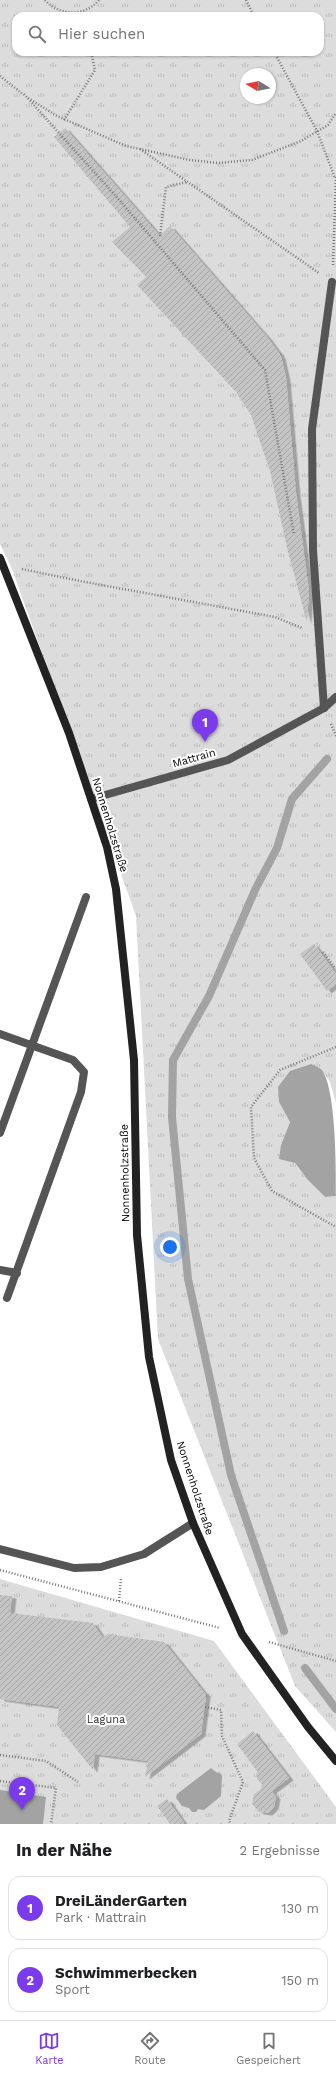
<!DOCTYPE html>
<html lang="de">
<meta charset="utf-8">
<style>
:root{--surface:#fff;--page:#f6f6f6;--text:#202124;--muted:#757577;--line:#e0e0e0;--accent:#7c3aed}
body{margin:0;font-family:"Work Sans",sans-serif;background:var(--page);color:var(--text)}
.compass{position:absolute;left:240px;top:68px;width:36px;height:36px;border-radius:50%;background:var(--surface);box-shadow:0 1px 3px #0004;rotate:280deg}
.you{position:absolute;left:170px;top:1247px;width:14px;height:14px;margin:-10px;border:3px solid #fff;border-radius:50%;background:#1a73e8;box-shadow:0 0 0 6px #1a73e833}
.badge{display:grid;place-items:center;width:26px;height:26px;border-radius:50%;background:var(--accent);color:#fff;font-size:13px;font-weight:700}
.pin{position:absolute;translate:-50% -33px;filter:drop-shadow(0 1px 2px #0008)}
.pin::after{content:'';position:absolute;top:21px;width:14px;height:12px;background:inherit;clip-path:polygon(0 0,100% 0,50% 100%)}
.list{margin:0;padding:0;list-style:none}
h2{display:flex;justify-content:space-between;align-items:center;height:52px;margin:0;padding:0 16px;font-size:17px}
h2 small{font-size:13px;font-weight:400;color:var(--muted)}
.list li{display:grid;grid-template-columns:26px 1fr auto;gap:12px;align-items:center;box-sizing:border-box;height:64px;margin:0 8px 8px;padding:0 8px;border:1px solid var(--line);border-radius:12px}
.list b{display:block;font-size:15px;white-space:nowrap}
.list p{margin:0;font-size:13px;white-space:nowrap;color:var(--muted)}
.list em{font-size:13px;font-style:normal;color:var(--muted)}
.icon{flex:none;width:22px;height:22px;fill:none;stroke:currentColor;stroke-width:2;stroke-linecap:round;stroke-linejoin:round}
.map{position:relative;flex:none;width:336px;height:1824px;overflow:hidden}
.search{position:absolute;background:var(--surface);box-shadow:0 1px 3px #0004;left:12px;right:12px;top:12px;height:44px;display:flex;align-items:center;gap:10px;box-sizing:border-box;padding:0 14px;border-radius:12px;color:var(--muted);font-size:15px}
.sheet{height:196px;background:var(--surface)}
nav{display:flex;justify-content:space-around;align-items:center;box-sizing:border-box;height:56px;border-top:1px solid var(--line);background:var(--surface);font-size:11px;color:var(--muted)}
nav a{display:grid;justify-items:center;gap:2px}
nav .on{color:var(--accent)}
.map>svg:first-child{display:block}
.park{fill:url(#park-tufts);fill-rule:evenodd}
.water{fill:#a3a3a3}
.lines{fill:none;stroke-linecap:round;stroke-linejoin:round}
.stream{stroke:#a3a3a3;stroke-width:8}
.building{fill:url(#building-hatch);filter:url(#shadow)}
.path{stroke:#777;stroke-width:2.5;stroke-dasharray:1 2;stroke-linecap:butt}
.lane{stroke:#555;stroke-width:8}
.street{stroke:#555;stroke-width:8}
.secondary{stroke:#222;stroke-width:8}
.labels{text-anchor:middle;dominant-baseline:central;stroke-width:4;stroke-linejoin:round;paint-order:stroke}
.street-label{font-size:11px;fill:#000;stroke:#fff}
.park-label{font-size:11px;fill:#333;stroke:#fff}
</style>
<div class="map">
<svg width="336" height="1824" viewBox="0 0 336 1824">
<defs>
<pattern id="park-tufts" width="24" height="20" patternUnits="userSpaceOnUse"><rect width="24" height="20" fill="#dcdcdc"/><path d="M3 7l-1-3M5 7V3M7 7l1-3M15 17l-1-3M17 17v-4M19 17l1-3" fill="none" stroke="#bbb"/></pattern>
<pattern id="building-hatch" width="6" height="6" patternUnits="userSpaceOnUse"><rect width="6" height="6" fill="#c4c4c4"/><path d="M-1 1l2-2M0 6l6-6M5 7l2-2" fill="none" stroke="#a7a7a7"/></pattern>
<filter id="shadow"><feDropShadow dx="4.5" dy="2.5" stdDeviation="0" flood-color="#0004"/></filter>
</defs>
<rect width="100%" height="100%" fill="#fff"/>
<path class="park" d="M0,0H336V1103L330,1082L321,1069L279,1102L290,1122L281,1145L307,1179L325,1197L336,1196V1732L295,1686L158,1339L136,916L12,569L0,544ZM16,16H320V52H16ZM246,74H270V98H246Z
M0,1579L214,1641L336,1807V1824H0Z"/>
<path class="water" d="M311,1064C314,1066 319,1067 322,1070C336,1090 336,1166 336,1196L325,1197L307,1179L295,1163L279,1159L281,1145L290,1122L279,1102L278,1087L290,1071Z
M211,1768L217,1773L219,1772L222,1775L221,1796L204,1810L198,1809L196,1812H192L189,1808L182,1806L176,1798L177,1794Z
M0,1790L46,1797L43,1824H0Z"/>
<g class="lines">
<path class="stream" d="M284,1631L231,1475L188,1279L172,1117L173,1060L209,996L255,890L277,848L292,799L327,759
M305,1668L336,1709"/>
</g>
<path class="building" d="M65,128L160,236L170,226L268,338L281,356L286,378L296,493L309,591L307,622L288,552L270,471L251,415L236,392L137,285L146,277L112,242L130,227L54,137Z
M314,944L336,974V984L327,991L300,954Z
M0,1595L12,1596L10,1613L93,1623L102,1637L108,1634L164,1642L206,1695L201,1734L145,1777L148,1761L95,1754L93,1770L57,1725L59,1707L0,1699Z
M253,1731L289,1778L273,1790L272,1792L276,1797L274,1807L268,1813L259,1812L252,1804L254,1794L261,1789L262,1784L257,1779V1771L237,1744Z
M167,1799L184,1823L182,1824H170L157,1806Z"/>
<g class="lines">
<path class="path" d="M45,0C59,16 85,17 99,0
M246,0L254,16
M274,52L317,131L335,178
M0,76L24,95
M24,94L121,202L265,370L294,535
M28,98L57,116L126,146L190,160L218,163L252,160L301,141L328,125L336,113
M64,120L95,70L91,52
M140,149L319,273
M160,236L166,187L187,182
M333,265L336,177
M22,569L80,581L275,617L302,628
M331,724L336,736
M323,952L336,969
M336,1047L280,1070L251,1107L254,1158L272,1191L336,1227
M0,1570L220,1628
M119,1601L121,1578
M269,1642L336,1661
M205,1707L221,1710L222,1736L243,1782L229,1821L231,1824
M0,1755L46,1761L78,1782
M0,1781L56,1788L51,1824"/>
<path class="lane" d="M324,708L313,550L312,429L332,282
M0,1034L73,1060L84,1072L81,1092L7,1298
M0,1133L86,897
M0,1270L17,1273"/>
<path class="street" d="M91,799L228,760L324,708L336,697
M0,1549L74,1568L101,1567L144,1554L193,1523"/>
<path class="secondary" d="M0,558L69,733L107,847L116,889L134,1060L137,1235L149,1357L171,1460L193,1523L242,1634L308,1727L336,1761"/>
</g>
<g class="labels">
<g class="street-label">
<text transform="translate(194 758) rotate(-16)">Mattrain</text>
<text transform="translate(110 825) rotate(73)">Nonnenholzstraße</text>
<text transform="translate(125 1173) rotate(-91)">Nonnenholzstraße</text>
<text transform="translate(195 1488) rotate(72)">Nonnenholzstraße</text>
</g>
<g class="park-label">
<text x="106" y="1719">Laguna</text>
</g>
</g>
</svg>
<svg class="compass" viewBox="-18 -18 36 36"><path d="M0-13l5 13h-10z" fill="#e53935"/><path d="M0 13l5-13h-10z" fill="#757577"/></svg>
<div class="you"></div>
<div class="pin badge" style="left:205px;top:742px">1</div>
<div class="pin badge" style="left:22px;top:1810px">2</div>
<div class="search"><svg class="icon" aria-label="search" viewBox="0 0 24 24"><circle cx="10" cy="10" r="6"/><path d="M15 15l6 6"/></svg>Hier suchen</div>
</div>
<section class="sheet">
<h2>In der Nähe<small>2 Ergebnisse</small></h2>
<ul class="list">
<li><span class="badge">1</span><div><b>DreiLänderGarten</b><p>Park · Mattrain</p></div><em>130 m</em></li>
<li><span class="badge">2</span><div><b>Schwimmerbecken</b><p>Sport</p></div><em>150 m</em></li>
</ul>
</section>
<nav>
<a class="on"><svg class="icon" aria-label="map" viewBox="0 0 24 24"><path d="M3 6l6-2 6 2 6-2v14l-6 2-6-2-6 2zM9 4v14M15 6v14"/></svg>Karte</a>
<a><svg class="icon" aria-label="directions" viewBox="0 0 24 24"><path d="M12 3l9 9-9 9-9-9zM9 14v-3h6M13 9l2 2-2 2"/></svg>Route</a>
<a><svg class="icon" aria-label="saved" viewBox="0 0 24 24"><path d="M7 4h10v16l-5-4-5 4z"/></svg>Gespeichert</a>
</nav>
